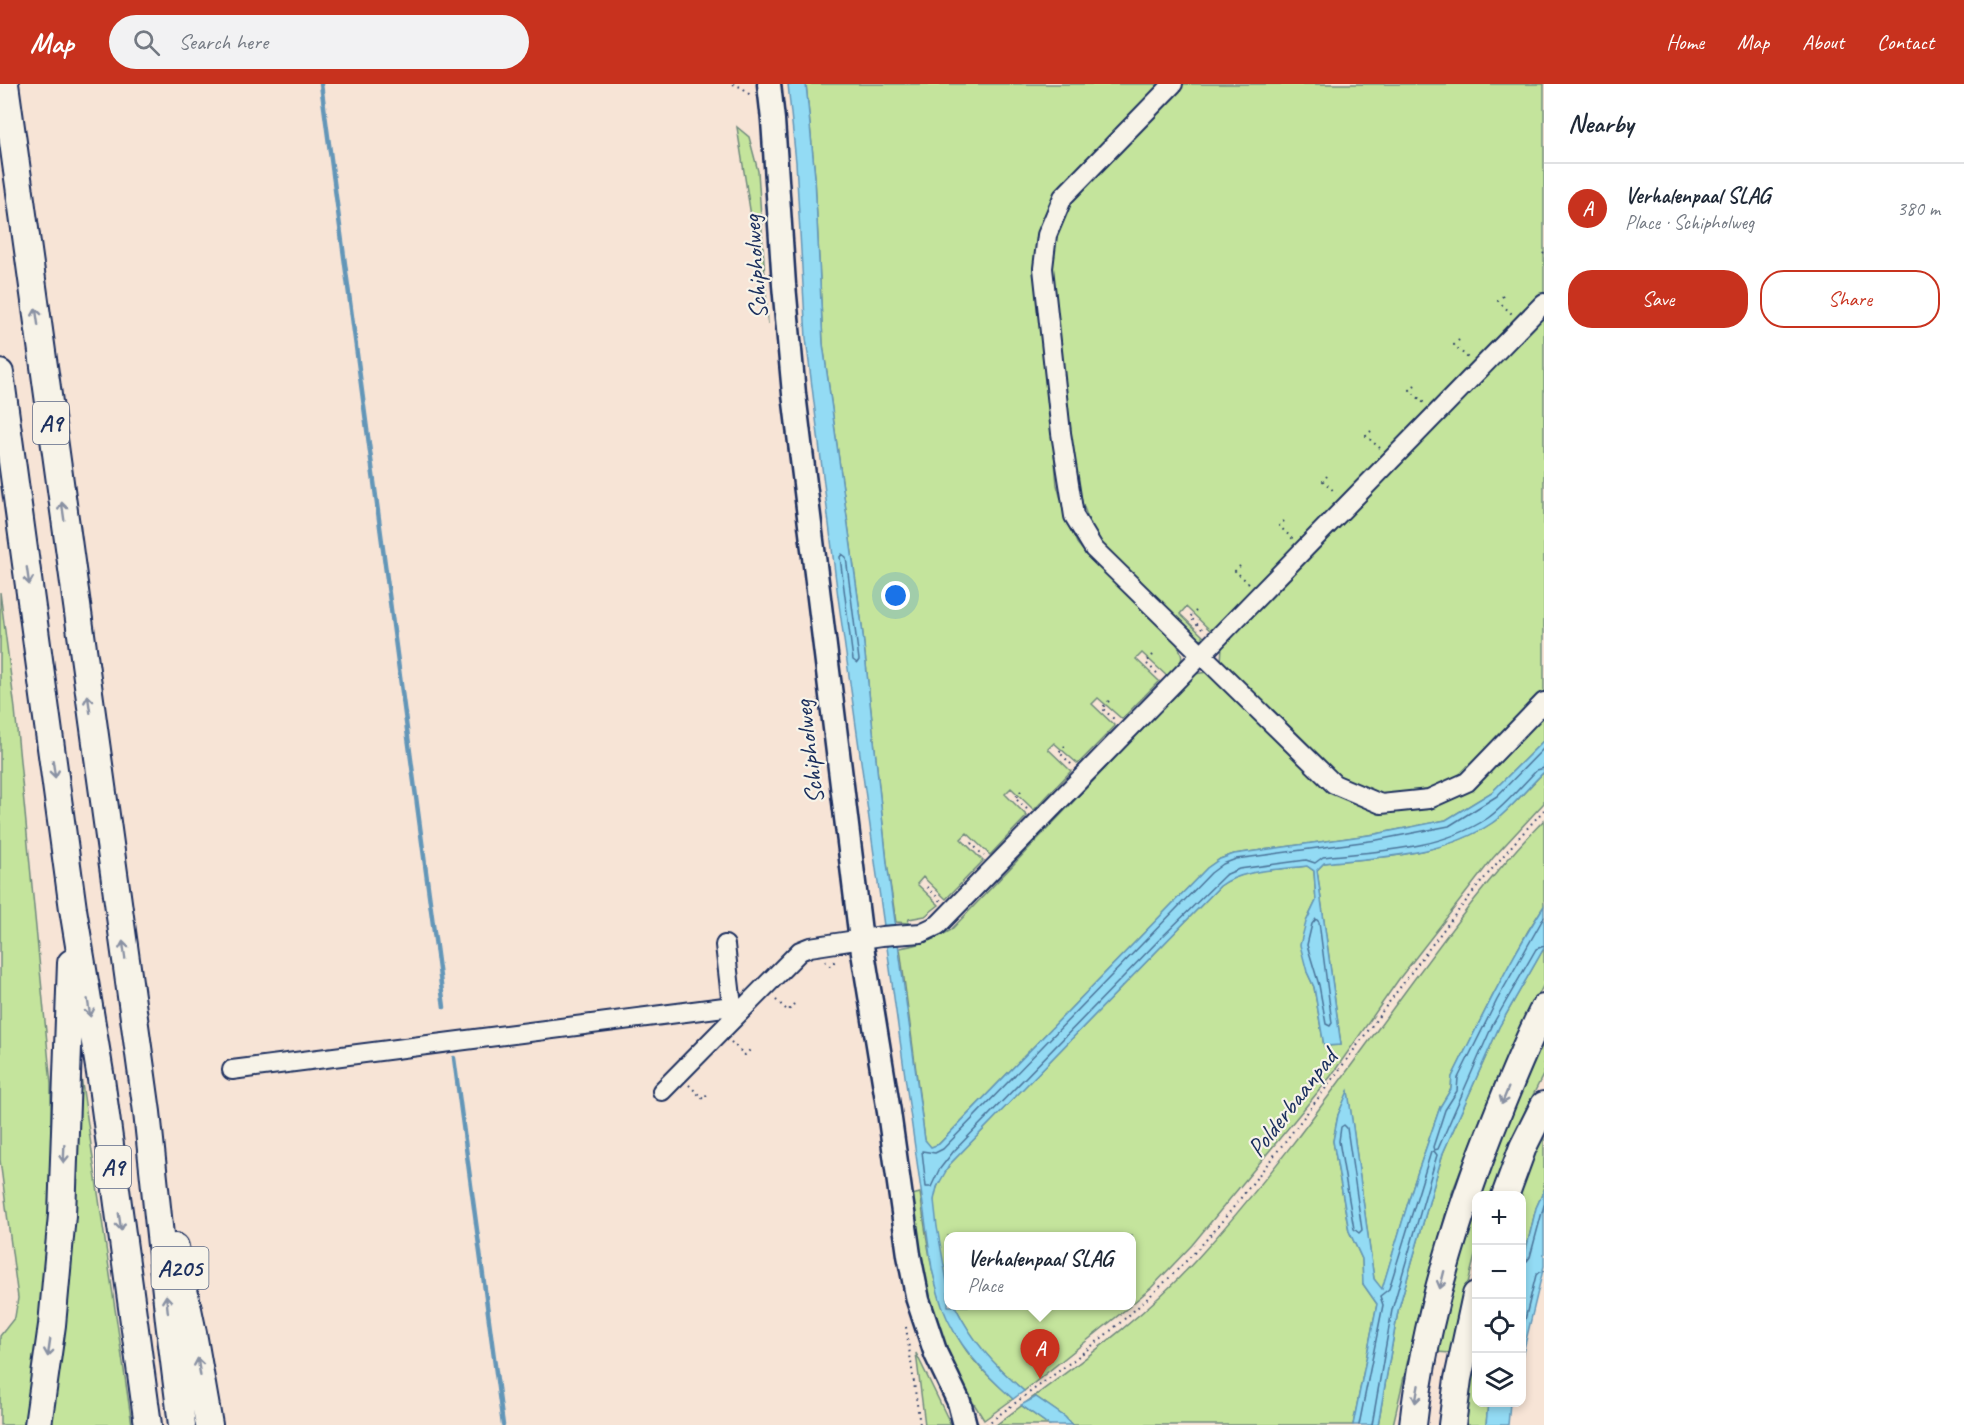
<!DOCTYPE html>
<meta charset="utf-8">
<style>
:root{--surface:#fff;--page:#f2f2f3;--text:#1f2937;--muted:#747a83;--line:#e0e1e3;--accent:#c8321e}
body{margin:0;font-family:Caveat,sans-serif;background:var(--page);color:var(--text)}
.controls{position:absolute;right:18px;bottom:18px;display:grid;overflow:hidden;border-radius:12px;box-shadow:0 3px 9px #0003}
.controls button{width:54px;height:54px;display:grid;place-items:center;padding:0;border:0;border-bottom:2px solid var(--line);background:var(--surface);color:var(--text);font:30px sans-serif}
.you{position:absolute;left:896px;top:512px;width:21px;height:21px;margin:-15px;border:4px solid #fff;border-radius:50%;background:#1a73e8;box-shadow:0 0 0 9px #1a73e833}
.badge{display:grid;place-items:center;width:39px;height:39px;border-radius:50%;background:var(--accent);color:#fff;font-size:20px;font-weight:700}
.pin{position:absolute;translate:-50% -50px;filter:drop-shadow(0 2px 3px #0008)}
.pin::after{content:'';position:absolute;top:32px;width:21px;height:18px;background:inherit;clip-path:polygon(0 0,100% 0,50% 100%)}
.popup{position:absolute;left:944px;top:1148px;width:192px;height:78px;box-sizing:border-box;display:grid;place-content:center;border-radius:12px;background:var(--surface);filter:drop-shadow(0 2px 4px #0005);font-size:20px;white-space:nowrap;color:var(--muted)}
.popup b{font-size:22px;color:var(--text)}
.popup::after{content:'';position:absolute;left:50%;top:100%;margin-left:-12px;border:12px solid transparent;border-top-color:var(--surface)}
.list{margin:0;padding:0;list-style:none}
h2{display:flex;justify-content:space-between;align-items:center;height:78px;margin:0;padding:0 24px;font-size:26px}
h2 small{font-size:20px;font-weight:400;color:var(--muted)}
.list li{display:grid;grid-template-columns:39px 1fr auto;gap:18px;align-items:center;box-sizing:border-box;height:90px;padding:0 24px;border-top:2px solid var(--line)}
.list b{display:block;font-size:22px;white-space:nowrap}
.list p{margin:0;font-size:20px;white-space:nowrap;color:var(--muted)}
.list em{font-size:20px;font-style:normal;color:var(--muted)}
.actions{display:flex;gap:12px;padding:18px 24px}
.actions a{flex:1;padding:14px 0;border:2px solid var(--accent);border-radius:24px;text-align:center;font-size:21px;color:var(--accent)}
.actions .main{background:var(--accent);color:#fff}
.icon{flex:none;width:33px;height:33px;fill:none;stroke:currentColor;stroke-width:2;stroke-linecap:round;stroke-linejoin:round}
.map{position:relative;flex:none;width:1544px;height:1341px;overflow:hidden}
header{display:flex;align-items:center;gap:36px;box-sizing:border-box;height:84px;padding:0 30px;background:var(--accent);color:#fff}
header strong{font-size:28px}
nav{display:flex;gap:33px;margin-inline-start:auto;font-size:21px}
.search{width:420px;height:54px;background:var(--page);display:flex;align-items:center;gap:15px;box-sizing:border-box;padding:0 21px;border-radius:33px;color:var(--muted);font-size:22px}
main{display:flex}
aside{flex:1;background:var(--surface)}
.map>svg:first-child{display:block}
.green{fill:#c4e49c;stroke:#708a7d;stroke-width:1.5}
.water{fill:#93dbf4;stroke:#6396b8;stroke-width:1.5}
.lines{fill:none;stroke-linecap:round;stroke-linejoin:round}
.shore{stroke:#4b749a;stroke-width:1.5}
.stream{stroke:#6396b8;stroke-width:4.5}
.minor-casing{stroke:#1b2f5e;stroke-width:22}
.major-casing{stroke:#1b2f5e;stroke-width:27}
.highway-casing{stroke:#1b2f5e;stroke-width:30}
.path{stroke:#1b2f5e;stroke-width:2;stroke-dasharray:1.5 4.5;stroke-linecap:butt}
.minor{stroke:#f7f3e8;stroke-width:18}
.major{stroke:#f7f3e8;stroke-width:22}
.highway{stroke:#f7f3e8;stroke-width:26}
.oneway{stroke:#8991a3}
.labels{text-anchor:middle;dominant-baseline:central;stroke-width:4.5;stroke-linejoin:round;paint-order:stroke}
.shield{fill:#f7f3e8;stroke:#5d6a87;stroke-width:1.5}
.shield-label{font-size:24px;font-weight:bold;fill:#1b2f5e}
.street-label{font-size:26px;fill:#1b2f5e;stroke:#f7f3e8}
</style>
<header>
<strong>Map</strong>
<div class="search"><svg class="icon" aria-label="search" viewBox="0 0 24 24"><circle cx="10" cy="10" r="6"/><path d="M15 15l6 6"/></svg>Search here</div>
<nav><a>Home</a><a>Map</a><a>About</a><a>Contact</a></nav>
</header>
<main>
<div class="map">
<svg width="1544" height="1341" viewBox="0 0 1544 1341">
<rect width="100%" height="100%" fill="#f7e4d6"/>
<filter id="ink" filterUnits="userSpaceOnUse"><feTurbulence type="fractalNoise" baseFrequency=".0167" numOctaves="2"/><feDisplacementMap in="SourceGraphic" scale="12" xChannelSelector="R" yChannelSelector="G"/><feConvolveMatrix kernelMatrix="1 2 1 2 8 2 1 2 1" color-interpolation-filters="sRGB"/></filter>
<g filter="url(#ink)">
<path class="green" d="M806,0H1163L1068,98L1038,179L1057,401L1067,436L1077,459L1090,475L1173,554C1187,574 1183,577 1169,594L1142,569L1136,575L1159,597L1122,635L1098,614L1092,620L1115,642L1078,680L1054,659L1048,665L1071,687L1034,726L1011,704L1005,710L1027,732L990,771L967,749L961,755L983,777L946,815L923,793L917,800L939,821L925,832L909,835L908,839L896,838L887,779L862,542L823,260L815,93Z
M1181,0H1544V210L1214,550L1186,523L1180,530L1206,555L1197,554L1100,460L1090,440L1079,410L1050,187L1054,153L1067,117Z
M737,43L749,53L758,87L768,240Z
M1544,228V611L1469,688L1426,710L1400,713L1376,710L1339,693L1221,578L1222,562Z
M0,508L15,625L51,1000V1159L24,1341H0V1252L15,1233L18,1214L0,1076Z
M1207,588L1336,705L1428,722L1544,629V656L1492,708L1446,736L1376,750L1234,770L1220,775L1207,784L939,1060L931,1064L925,1056L900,864C919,861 935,856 951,846L1195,590Z
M1544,688V719L1493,774L1399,895L1331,992L1266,1071L1192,1161L1151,1204L1132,1220V1152H948V1203C943,1182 932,1135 934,1114C936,1102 943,1090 950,1080L1220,802C1243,784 1279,786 1307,782L1314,787L1316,817L1306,838L1307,888L1314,903L1324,962L1341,961L1317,786L1324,779C1380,773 1443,772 1492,739C1508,728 1530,702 1544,688Z
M1544,736V822L1528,847L1492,913L1452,993L1451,1005L1440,1023L1413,1102L1382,1206L1374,1195L1348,1008L1338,1031L1333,1057L1349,1147L1362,1175L1363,1200L1377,1220L1353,1341H1072L1065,1333L1036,1313L1022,1322L1049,1341H996C1064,1289 1137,1241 1195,1177C1274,1091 1341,995 1410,901C1452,844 1494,787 1544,736Z
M1544,864V900L1493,1003L1450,1114L1421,1219L1393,1341H1378L1398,1227L1443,1069L1499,943Z
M72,931L132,1341H48Z
M1544,943V989L1526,1025L1493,1111L1478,1112Z
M1544,1046V1106L1536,1124L1522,1183V1112H1520L1532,1071Z
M920,1109C928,1161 932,1216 962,1260C975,1281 995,1298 1013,1315L984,1336C957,1294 934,1247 923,1198C916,1170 913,1140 908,1112Z
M1476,1116V1168L1450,1269L1437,1268L1453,1191Z
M955,1222H1130L1024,1307C993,1280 973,1258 955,1222Z
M1476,1255V1318L1488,1319L1486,1341H1463Z
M916,1269L951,1341H925Z"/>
<path class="water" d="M788,0H806L815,93L823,260L862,542L887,779L925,1056L931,1063L939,1060L1207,784L1220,775L1234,770L1376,750L1446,736L1492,708L1544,656V688C1529,702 1508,728 1492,739C1443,772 1380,773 1324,779L1317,786L1341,961L1324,962L1314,903L1307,888L1300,861L1306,838L1316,817L1314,787L1307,782C1279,786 1243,785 1220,802L950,1080L937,1103L934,1116L937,1143L948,1203V1222H955C973,1258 993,1280 1024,1307L1013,1315C983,1288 956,1260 942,1222C938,1210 935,1197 932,1185L838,513L806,254L796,78Z
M1544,822V864L1499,943L1443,1069L1398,1227L1378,1341H1353L1377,1220L1363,1200L1362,1175L1349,1147L1333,1057L1338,1031L1348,1007L1374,1195L1382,1205L1413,1102L1440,1023L1451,1005L1452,993C1481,935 1509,876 1544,822Z
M1544,1106V1182L1522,1273V1183L1536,1124Z
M1036,1313L1065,1333L1072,1341H1049L1021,1321Z
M1488,1319H1510L1508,1341H1486Z"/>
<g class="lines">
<path class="shore" d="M842,470L846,473L859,576L857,579L853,576L840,473Z
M1544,664L1497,712L1449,742L1377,756L1236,775L1223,780L1211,789L943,1065L935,1069L922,1067L926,1103H931L939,1086L953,1068L1158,857L1225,791L1239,785L1306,776L1315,779L1323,773C1379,767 1440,766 1488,734C1504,723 1523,700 1537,686L1544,684
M1544,833L1497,916L1458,994L1457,1007L1445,1026L1433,1063L1434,1066L1438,1065L1493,940L1536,865L1544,862
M1316,835L1319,838L1332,939L1330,942L1326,940L1319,901L1307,861L1312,840Z
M1344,1041L1347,1044L1362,1146L1359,1149L1354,1145L1339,1057L1341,1043Z
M1522,1178L1527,1177L1530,1173L1544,1121
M1522,1248L1536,1191L1539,1188L1544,1187
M1359,1341L1383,1221L1380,1212L1389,1205L1431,1068L1434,1067L1437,1071L1392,1226L1372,1341"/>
<path class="stream" d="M321,0L444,923
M454,974L503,1341"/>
<g class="minor-casing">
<path id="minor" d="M1173,0L1063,113L1047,151L1043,184L1061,349L1074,432L1094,465L1334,700L1381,720L1429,715L1467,698L1544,618
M725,861L732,922
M232,986L732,922L739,928
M662,1007L800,867L810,863L882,852L921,849L938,841L1544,219"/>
</g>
<g class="major-casing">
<path id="major" d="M769,0L773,36L784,201L794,310L861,856L889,1028L909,1171L918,1216L936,1270L959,1318L965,1341"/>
</g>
<g class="highway-casing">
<path id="highway" d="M5,0L147,1028L169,1237L182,1341
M0,289L73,825L101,995L148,1341
M1505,1112L1523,1063L1544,1021
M175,1163L193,1249L209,1341
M38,1341L52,1241L62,1131L71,879
M1413,1341C1425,1232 1459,1125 1500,1024C1514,990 1527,957 1544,924
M1452,1341L1458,1295L1476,1211"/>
</g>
<path class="path" d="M733,0L743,4L752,13
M1544,169L1542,171L1544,173
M1503,212L1498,217L1512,230
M1459,256L1454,261L1469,275
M1415,301L1410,306L1425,320
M1371,347L1366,352L1381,365
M1327,392L1323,397L1336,409
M1284,437L1279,442L1293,455
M1240,482L1235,487L1250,500
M1196,527L1190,533L1204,547
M1153,571L1146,579L1160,592
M1109,617L1102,624L1116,637
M1065,662L1059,668L1073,682
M1021,707L1015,714L1029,727
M971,759L984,772
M927,803L941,817
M825,877L830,882L836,876
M776,916L788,927L794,920
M731,958L745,971L752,964
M689,1001L703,1015L709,1008
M906,1243L920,1341
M986,1341C1018,1316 1052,1293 1084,1268C1123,1238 1161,1203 1195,1168C1224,1137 1250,1102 1276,1069C1366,955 1445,832 1544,726"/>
<use href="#minor" class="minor"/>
<use href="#major" class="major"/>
<use href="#highway" class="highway"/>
</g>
<defs><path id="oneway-shaft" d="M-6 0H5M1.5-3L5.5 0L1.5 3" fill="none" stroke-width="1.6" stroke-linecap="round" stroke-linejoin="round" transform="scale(1.5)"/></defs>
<g class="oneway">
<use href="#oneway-shaft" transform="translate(37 233) rotate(-98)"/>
<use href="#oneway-shaft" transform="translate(63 427) rotate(-98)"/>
<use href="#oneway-shaft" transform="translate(28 492) rotate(82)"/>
<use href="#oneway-shaft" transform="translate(89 620) rotate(-98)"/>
<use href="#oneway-shaft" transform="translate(54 685) rotate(82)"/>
<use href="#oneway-shaft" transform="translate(124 866) rotate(-98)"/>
<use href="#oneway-shaft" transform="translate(89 924) rotate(81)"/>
<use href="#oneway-shaft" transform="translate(1505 1012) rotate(112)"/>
<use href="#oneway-shaft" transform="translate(64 1070) rotate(92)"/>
<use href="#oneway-shaft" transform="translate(120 1138) rotate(82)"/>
<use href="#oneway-shaft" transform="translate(1442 1196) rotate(104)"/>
<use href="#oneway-shaft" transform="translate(167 1220) rotate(-96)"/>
<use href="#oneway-shaft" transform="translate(49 1264) rotate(98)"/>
<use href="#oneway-shaft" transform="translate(199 1283) rotate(-99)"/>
<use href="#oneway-shaft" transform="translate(1417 1310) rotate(100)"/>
</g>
</g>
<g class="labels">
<g class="shield">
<rect x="33" y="318" width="36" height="42" rx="4.5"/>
<rect x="95" y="1062" width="36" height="42" rx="4.5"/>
<rect x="151.5" y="1163" width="57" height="42" rx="4.5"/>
</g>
<g class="shield-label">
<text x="51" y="339">A9</text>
<text x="113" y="1083">A9</text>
<text x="180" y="1184">A205</text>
</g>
<g class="street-label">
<text transform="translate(755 183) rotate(-94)">Schipholweg</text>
<text transform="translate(809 668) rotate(-97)">Schipholweg</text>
<text transform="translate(1292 1019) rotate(-52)">Polderbaanpad</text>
</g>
</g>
</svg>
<div class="controls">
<button>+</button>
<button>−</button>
<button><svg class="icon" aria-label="locate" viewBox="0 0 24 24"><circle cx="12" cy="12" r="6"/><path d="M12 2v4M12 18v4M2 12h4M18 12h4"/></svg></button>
<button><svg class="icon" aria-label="layers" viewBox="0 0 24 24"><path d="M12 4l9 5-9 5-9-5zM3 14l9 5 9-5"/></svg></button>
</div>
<div class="you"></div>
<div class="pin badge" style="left:1040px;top:1295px">A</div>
<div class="popup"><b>Verhalenpaal SLAG</b>Place</div>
</div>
<aside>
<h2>Nearby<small></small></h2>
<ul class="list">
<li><span class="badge">A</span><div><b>Verhalenpaal SLAG</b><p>Place · Schipholweg</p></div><em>380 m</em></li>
</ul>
<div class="actions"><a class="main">Save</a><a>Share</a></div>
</aside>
</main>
